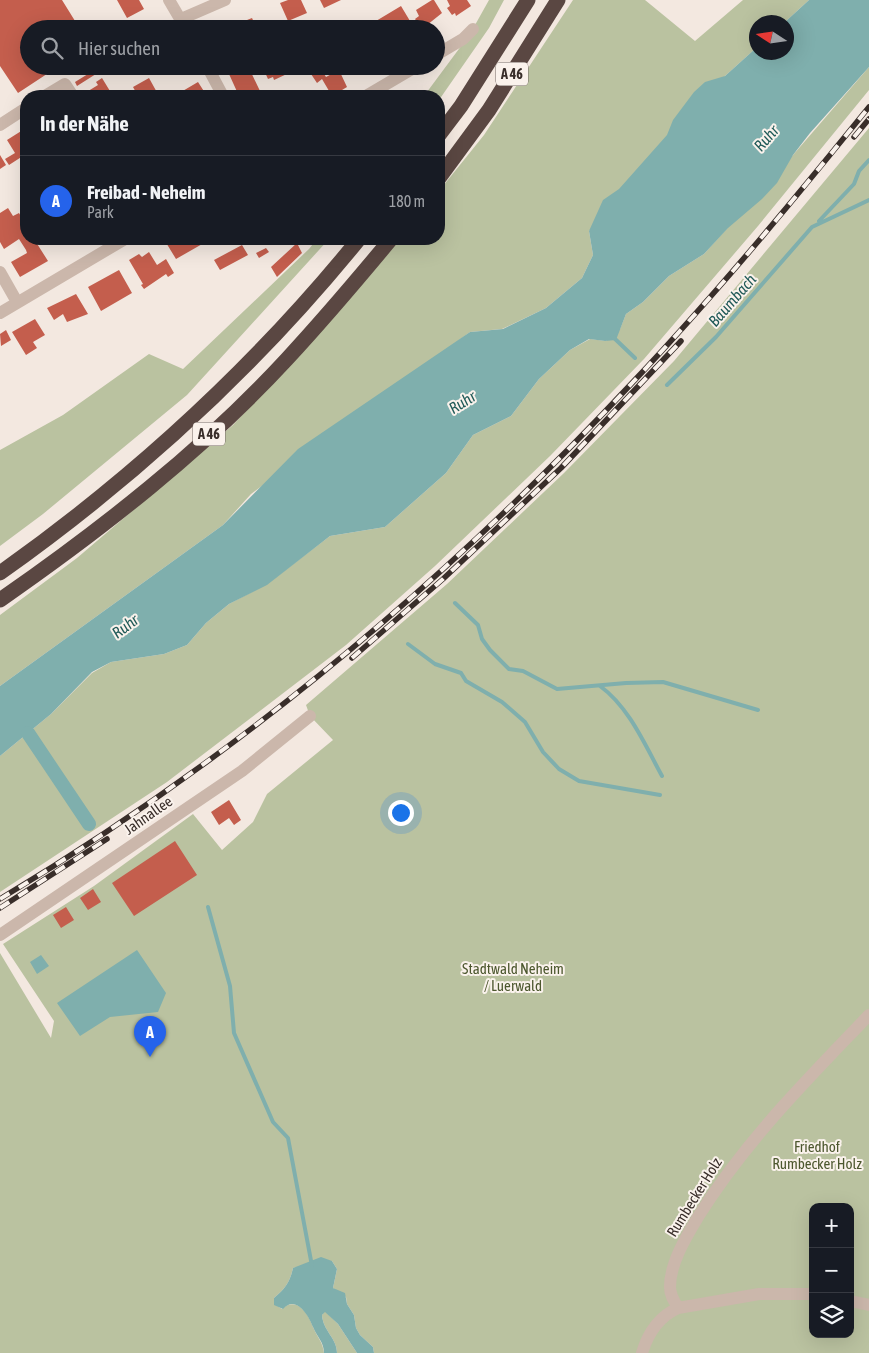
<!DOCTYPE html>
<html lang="de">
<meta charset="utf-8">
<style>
:root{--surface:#171b24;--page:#242831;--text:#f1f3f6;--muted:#9ea1a6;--line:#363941;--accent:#2563eb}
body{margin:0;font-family:"Asap Condensed",sans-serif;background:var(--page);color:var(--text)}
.controls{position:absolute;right:15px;bottom:15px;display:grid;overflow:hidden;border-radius:10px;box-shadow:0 5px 20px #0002}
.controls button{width:45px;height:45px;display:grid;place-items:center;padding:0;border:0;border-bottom:1px solid var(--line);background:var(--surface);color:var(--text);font:25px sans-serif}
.compass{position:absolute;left:749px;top:15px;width:45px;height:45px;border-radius:50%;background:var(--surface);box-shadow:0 5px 20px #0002;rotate:282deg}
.you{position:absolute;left:400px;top:812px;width:18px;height:18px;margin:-12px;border:4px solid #fff;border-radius:50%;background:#1a73e8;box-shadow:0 0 0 8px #1a73e833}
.badge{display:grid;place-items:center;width:32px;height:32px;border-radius:50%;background:var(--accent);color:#fff;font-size:16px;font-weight:700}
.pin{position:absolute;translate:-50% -41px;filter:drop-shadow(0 1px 2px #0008)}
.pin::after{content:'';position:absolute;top:26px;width:18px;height:15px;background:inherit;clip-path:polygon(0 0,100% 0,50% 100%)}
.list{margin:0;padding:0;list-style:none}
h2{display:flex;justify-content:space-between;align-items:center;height:65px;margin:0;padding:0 20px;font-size:21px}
h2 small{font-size:16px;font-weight:400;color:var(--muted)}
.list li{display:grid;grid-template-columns:32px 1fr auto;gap:15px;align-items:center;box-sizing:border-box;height:90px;padding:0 20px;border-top:1px solid var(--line)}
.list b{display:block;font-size:19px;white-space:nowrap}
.list p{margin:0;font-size:16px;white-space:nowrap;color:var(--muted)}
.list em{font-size:16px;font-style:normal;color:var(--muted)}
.icon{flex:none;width:28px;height:28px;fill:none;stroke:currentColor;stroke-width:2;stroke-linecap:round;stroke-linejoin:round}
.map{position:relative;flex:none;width:869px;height:1353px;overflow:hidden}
.search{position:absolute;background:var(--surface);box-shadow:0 5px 20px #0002;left:20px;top:20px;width:425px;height:55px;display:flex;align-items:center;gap:12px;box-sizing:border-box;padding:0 18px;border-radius:28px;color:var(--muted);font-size:19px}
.panel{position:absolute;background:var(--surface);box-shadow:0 5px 20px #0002;left:20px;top:90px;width:425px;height:155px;border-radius:20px}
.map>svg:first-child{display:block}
.green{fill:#bac2a0;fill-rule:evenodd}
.water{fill:#7fafad}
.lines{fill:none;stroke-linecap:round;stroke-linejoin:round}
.stream{stroke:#7fafad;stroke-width:4}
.canal{stroke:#7fafad;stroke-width:14}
.building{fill:#c45e4d}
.minor{stroke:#cbb7ab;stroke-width:12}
.motorway{stroke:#5a4742;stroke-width:15}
.rail-casing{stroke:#392e2a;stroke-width:5.5}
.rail{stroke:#faf2ec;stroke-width:4;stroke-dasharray:11;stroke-linecap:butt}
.labels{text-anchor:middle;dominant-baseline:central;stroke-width:4;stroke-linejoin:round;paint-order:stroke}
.shield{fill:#faf2ec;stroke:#736964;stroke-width:1}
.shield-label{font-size:14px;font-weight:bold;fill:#392e2a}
.street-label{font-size:15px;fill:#392e2a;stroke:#faf2ec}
.park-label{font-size:15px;fill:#4c572e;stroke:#faf2ec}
.water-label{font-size:16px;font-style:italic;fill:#205a58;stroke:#faf2ec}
</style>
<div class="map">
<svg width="869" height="1353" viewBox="0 0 869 1353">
<rect width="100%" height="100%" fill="#f3e8e0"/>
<path class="green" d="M489,0H504L489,28L439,100V96H424L470,34Z
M573,0H645L695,41L743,0H809L785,22H756V48L725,76L589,231L593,255L582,278L546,308L502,329L470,332L251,494L223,525L0,686V615L77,558L233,425L363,283L400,239H439V191L484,135Z
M869,67V90L758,226L644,359L550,456L435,566L346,645L167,782L0,892V756L51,714L92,673L111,662L164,654L187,645L206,623L229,604L267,584L330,536L385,527L446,473L473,435L511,416L539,379L570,350L590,339L606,341L620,329L626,314L643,302L669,276L704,254L793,155Z
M869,128V1353H374L373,1347L360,1335L356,1328L354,1315L347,1304L346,1297L333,1288L337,1269L332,1261L293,1268C290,1282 285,1289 274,1298L276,1305L282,1309C297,1295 309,1315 313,1327C317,1337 323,1342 324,1353H0V953L51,1038L54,1021L3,944L94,886L193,814L222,850L253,822L267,794L333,740L310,716L306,705L447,584L564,473L674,361ZM813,1207H850V1334H813Z
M317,239H329L187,395L43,514L0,546V450L63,415L149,354L183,369L309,249Z
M325,1311L338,1324L357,1353H337C337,1338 323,1331 322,1315Z"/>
<path class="water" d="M809,0H869V67L810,133L793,155L777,183L762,199L728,228L704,254L669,276L643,302L626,314L616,340L605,341L589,339L570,350L539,379L511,416L473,435L446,473L385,527L330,536L267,585L229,604L206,623L187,645L164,654L111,662L92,672L51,714L0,756V686L223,525L298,449L470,332L503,329L546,308L582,278L593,255L589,231L603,200L619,189L667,135L673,120L694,92L705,82L725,76L756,48V52H786L785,22Z
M137,950L166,993L158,1012L110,1017L80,1036L57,1003Z
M41,955L49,966L37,974L30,962Z
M321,1257L332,1261L337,1269L333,1288L345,1293L347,1304L354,1315L356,1328L360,1335L373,1347L374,1353H357L338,1324L325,1312L322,1315C323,1331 337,1338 337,1353H324C324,1342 317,1337 313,1327C309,1316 296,1294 283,1309L274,1305V1298C285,1289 290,1282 293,1268Z"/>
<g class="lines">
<path class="stream" d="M819,221L854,184L859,171L869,160
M613,337L635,358
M667,385L716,337L812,227L869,200
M455,603L478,625L482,639L490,650L509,669L523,671L557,689L626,683L663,682L758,710
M408,644L435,664L461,673L466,681L502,702L525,722L543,752L559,769L579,781L660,795
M600,686C629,707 645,745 662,776
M208,907L230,986L234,1033L273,1122L288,1138L312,1266"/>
<path class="canal" d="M28,733L89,824"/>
</g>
<path class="building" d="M0,0H62L80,29H29V66H59L18,93L0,66Z
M117,0H139L144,9L127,18Z
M288,0H301L307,13L288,21L280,3Z
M320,0H341L324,8Z
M432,0H434L442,13L427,25L429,29H422L415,19L419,16L416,10Z
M447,0H467L471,6L456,16L455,13L452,15L447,8L450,6Z
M401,6L413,26L408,29H374L371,24Z
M252,18L257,29H239L237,24Z
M354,21L357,29H337Z
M101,66L107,67L77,86L75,82Z
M136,66H154L140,74Z
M233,66H248L260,91L248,96H239L229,74L236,71Z
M262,66H304L274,80L273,77L268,79Z
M360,66H377L363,72Z
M321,69L326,77L339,70L347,87L332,96L322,79L317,83L311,74Z
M102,78L113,96H86L85,93L98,85L96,82Z
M149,78L159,96H138L133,87Z
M198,82L207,96H179L183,94L181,92Z
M26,128V154L9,165L5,159L15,153L7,140Z
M0,155L6,165L0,169Z
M8,208L13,216L19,213L26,225V239H34L48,261L20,277L11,262L27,253L26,250L19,239L4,249L0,242V213Z
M169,239H211L176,259L165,241Z
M297,243L302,253L277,277L271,267Z
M242,245L248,255L220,270L214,260Z
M266,248L269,252L259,258L256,253Z
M149,252L157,265L166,259L174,273L168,277L166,274L144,289L141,285L143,284L129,260L139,254L142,257Z
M119,270L132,293L101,311L88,287Z
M76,294L88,314L67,322L63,314L54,320L47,308Z
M35,319L45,335L33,342L37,348L26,355L12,332Z
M6,330L11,340L1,346L0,334Z
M229,800L241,820L234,825L229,818L219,825L211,812Z
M175,841L197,875L134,916L112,883Z
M93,889L101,902L88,910L80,898Z
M66,907L74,920L61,928L53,915Z"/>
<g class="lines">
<path class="minor" d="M169,0L186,29
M181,19L225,0
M436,55L463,39L473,29
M207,66L223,96
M45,96L65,84L73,96
M366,96L417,66
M0,125L26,108
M0,272L17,302
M0,313L125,239
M0,935L242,771L310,716
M850,1301L869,1305
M678,1308C674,1301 670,1295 670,1287C670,1263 686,1237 698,1217C746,1140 807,1080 869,1015
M642,1353C648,1333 658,1317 678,1308L759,1294H813"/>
<path class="motorway" d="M439,135L461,106L528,0
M439,178L489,110L558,0
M0,573C134,478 256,366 359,239
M0,600C102,529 202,451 287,359C323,320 357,280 391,239"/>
<g class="rail-casing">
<path id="rail" d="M854,137L869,119
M352,658L443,579L561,468L681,341
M0,899C234,759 447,581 633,382C716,294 793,201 869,107
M0,908L107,839"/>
</g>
<use href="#rail" class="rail"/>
</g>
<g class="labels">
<g class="shield">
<rect x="496" y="62.5" width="32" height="23" rx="4"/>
<rect x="193" y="422.5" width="32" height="23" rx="4"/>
</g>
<g class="shield-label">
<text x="512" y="74">A 46</text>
<text x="209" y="434">A 46</text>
</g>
<g class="street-label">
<text transform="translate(148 815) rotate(-35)">Jahnallee</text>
<text transform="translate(694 1197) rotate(-58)">Rumbecker Holz</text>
</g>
<g class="park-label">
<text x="513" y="968">Stadtwald Neheim<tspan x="513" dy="17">/ Luerwald</tspan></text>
<text x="817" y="1146">Friedhof<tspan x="817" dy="17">Rumbecker Holz</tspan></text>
</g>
<g class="water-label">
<text transform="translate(766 138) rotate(-49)">Ruhr</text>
<text transform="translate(732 300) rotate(-49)">Baumbach</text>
<text transform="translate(462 402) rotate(-32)">Ruhr</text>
<text transform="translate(125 626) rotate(-37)">Ruhr</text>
</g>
</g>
</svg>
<div class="controls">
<button>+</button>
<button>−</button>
<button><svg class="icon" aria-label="layers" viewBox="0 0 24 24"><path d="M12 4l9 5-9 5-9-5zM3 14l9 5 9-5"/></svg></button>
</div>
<svg class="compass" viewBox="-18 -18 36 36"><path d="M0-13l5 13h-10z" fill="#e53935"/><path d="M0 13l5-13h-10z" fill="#9ea1a6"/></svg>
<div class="you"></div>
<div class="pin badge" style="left:150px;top:1057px">A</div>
<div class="search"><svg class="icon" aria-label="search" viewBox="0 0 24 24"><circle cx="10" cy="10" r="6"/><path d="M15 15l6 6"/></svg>Hier suchen</div>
<section class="panel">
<h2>In der Nähe<small></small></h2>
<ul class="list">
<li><span class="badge">A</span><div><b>Freibad - Neheim</b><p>Park</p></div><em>180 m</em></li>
</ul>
</section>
</div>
